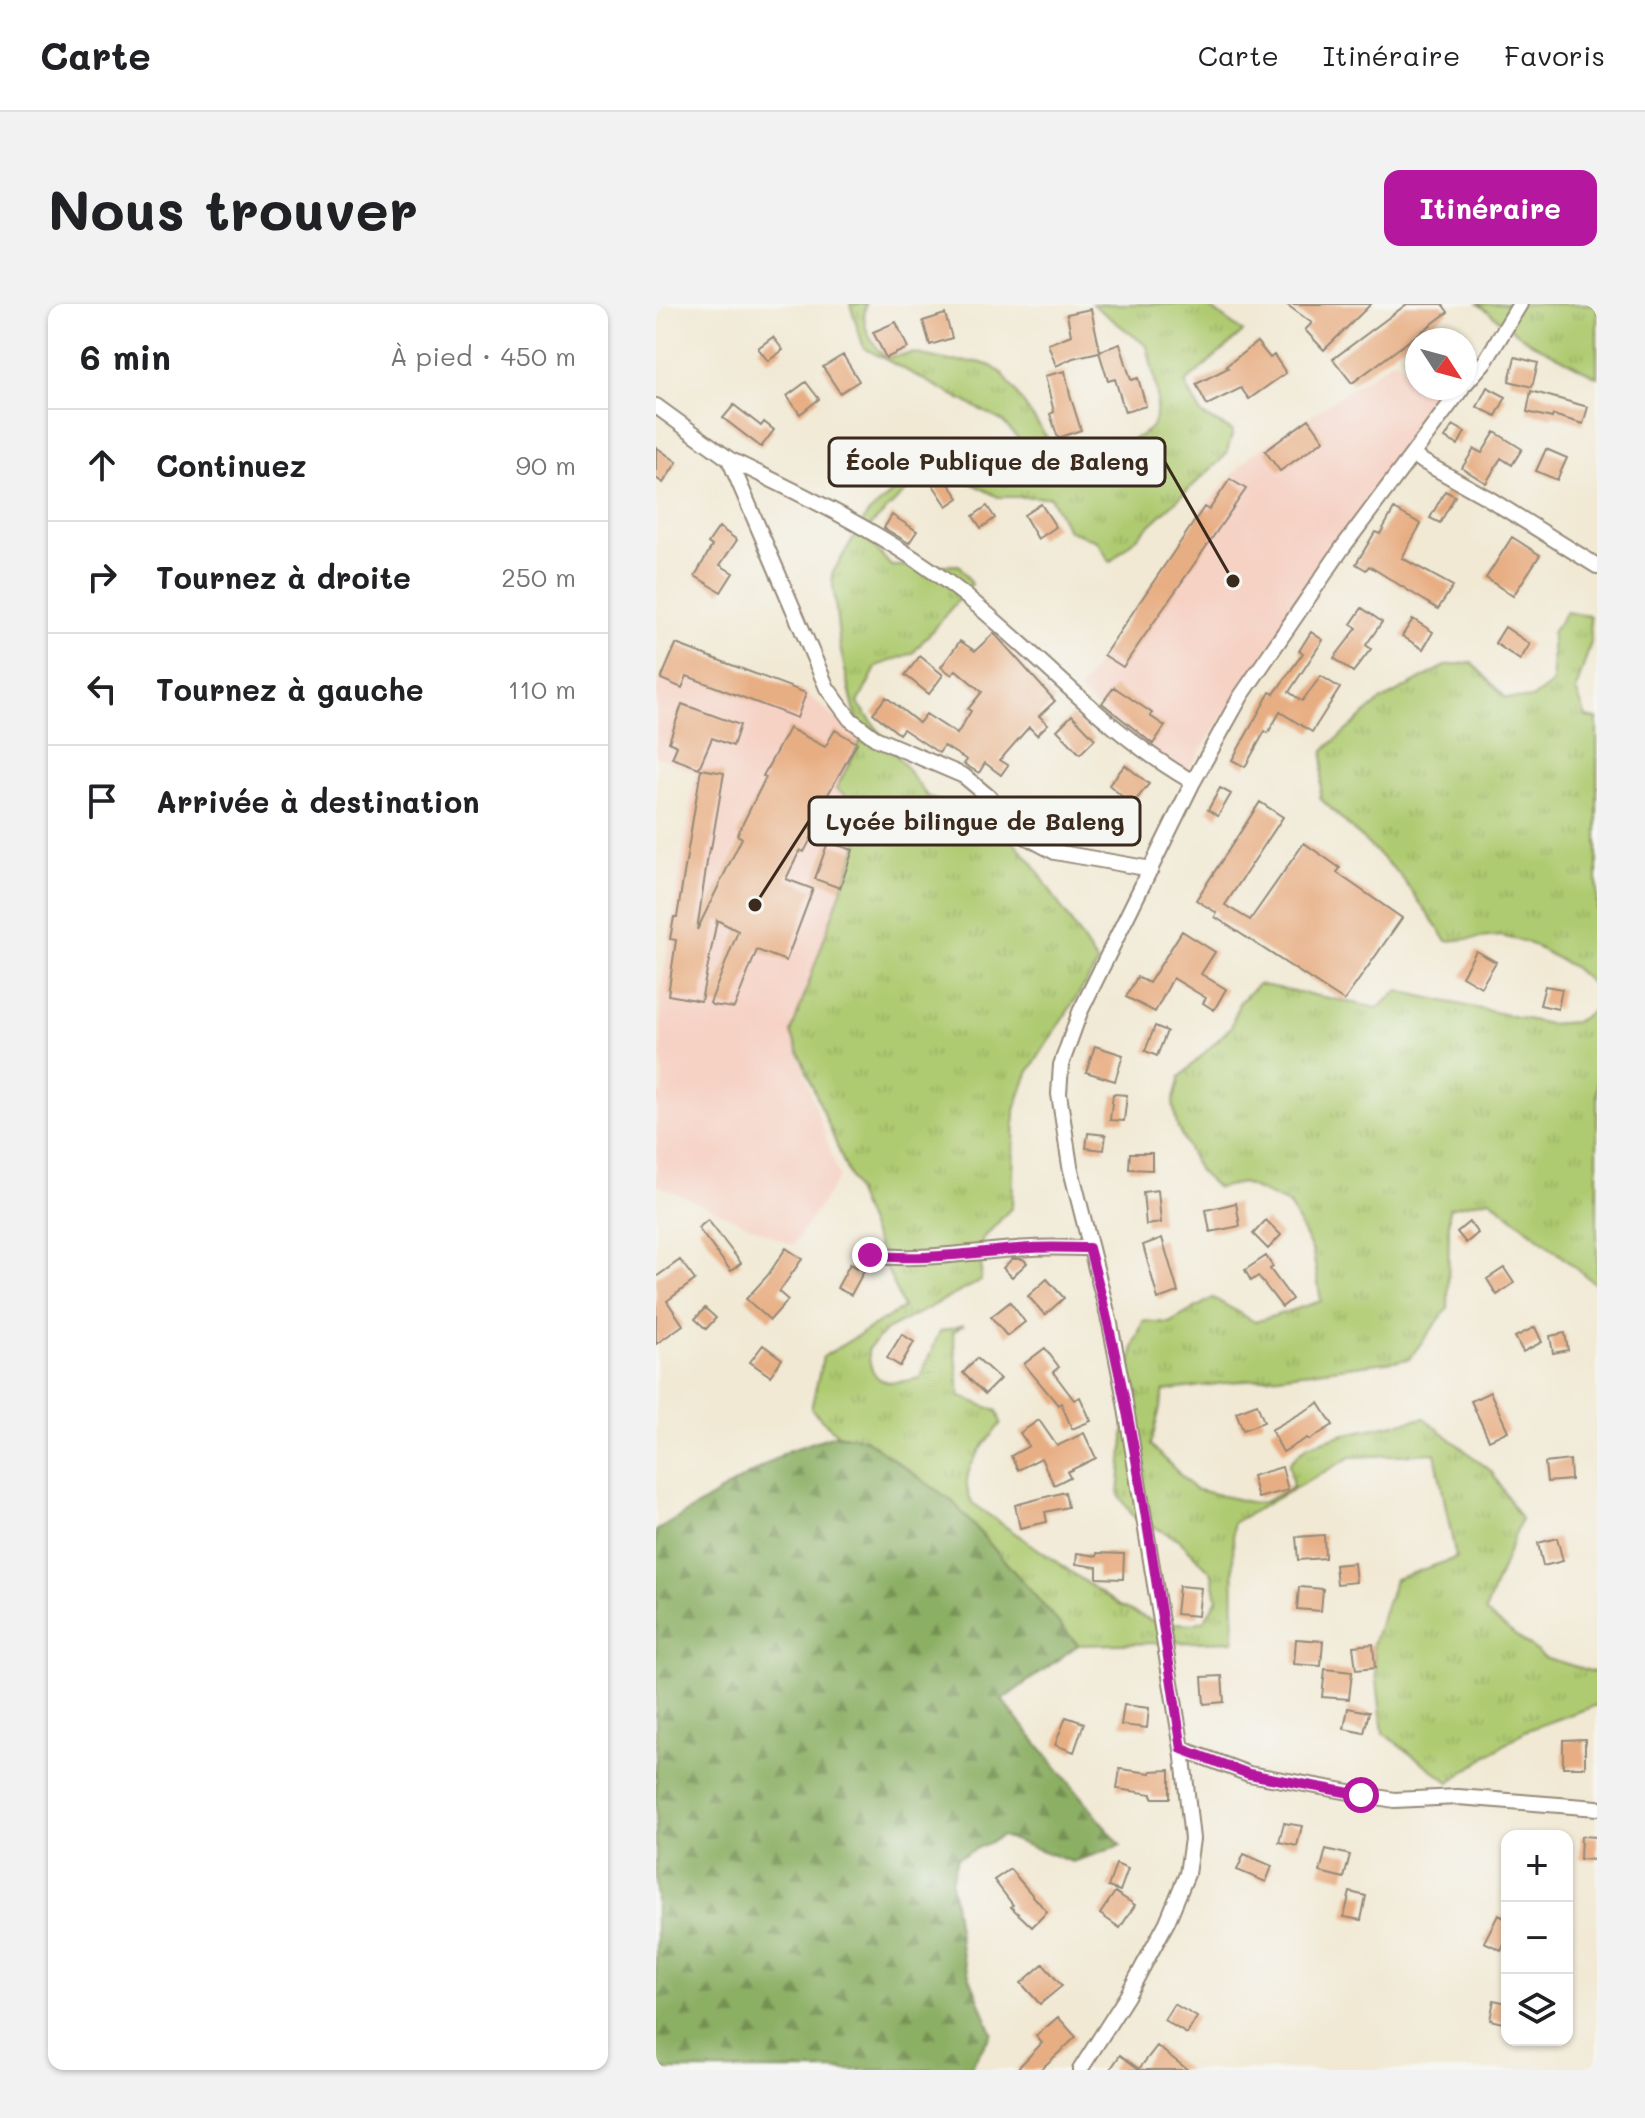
<!DOCTYPE html>
<html lang="fr">
<meta charset="utf-8">
<style>
:root{--surface:#fff;--page:#f2f2f2;--text:#202124;--muted:#757577;--line:#e0e0e0;--accent:#b5179e}
body{margin:0;font-family:Mali,sans-serif;background:var(--page);color:var(--text)}
.controls{position:absolute;right:24px;bottom:24px;display:grid;overflow:hidden;border-radius:16px;box-shadow:0 2px 6px #0004}
.controls button{width:72px;height:72px;display:grid;place-items:center;padding:0;border:0;border-bottom:2px solid var(--line);background:var(--surface);color:var(--text);font:40px sans-serif}
.compass{position:absolute;left:749px;top:24px;width:72px;height:72px;border-radius:50%;background:var(--surface);box-shadow:0 2px 6px #0004;rotate:126deg}
.stop{position:absolute;width:24px;height:24px;margin:-18px;border:6px solid #b5179e;border-radius:50%;background:#fff}
.stop.end{background:#b5179e;border-color:#fff;box-shadow:0 2px 8px #0008}
.list{margin:0;padding:0;list-style:none}
h2{display:flex;justify-content:space-between;align-items:center;height:104px;margin:0;padding:0 32px;font-size:34px}
h2 small{font-size:26px;font-weight:400;color:var(--muted)}
.list li{display:grid;grid-template-columns:52px 1fr auto;gap:24px;align-items:center;box-sizing:border-box;height:112px;padding:0 32px;border-top:2px solid var(--line)}
.list b{display:block;font-size:30px;white-space:nowrap}
.list em{font-size:26px;font-style:normal;color:var(--muted)}
.icon{flex:none;width:44px;height:44px;fill:none;stroke:currentColor;stroke-width:2;stroke-linecap:round;stroke-linejoin:round}
.map{position:relative;flex:none;width:941px;height:1766px;overflow:hidden;border-radius:16px}
header{display:flex;align-items:center;gap:48px;box-sizing:border-box;height:112px;padding:0 40px;background:var(--surface);border-bottom:2px solid var(--line)}
header strong{font-size:38px}
nav{display:flex;gap:44px;margin-inline-start:auto;font-size:28px}
.intro{display:flex;align-items:center;justify-content:space-between;box-sizing:border-box;height:192px;padding:0 48px}
h1{margin:0;font-size:56px}
.button{padding:20px 36px;border-radius:16px;background:var(--accent);color:#fff;font-size:28px;font-weight:700}
main{display:flex;gap:48px;padding:0 48px}
aside{flex:1;background:var(--surface);border-radius:16px;box-shadow:0 2px 6px #0004}
.map>svg:first-child{display:block}
.built{fill:#f6d2c5}
.grass{fill:url(#grass-tufts);stroke:#757a48;stroke-width:2}
.forest{fill:url(#forest-firs);stroke:#636c40;stroke-width:2}
.building{fill:#e8ae83}
.lines{fill:none;stroke-linecap:round;stroke-linejoin:round}
.minor-casing{stroke:#968a79;stroke-width:18}
.minor{stroke:#fff;stroke-width:14}
.route{stroke:#b5179e;stroke-width:10}
.leader{fill:none;stroke:#3b2a1e;stroke-width:3}
.callout-dot{fill:#3b2a1e;stroke:#f6f6f2;stroke-width:3}
.callout{fill:#f6f6f2;stroke:#3b2a1e;stroke-width:3}
.callout-label{font-size:24px;text-anchor:middle;font-weight:bold;fill:#3b2a1e}
</style>
<header>
<strong>Carte</strong>
<nav><a>Carte</a><a>Itinéraire</a><a>Favoris</a></nav>
</header>
<div class="intro"><h1>Nous trouver</h1><a class="button">Itinéraire</a></div>
<main>
<aside>
<h2>6 min<small>À pied · 450 m</small></h2>
<ul class="list">
<li><svg class="icon" aria-label="ahead" viewBox="0 0 24 24"><path d="M12 20V5M6 11l6-6 6 6"/></svg><div><b>Continuez</b></div><em>90 m</em></li>
<li><svg class="icon" aria-label="right" viewBox="0 0 24 24"><path d="M7 20v-9h11M14 6l5 5-5 5"/></svg><div><b>Tournez à droite</b></div><em>250 m</em></li>
<li><svg class="icon" aria-label="left" viewBox="0 0 24 24"><path d="M17 20v-9H6M10 6l-5 5 5 5"/></svg><div><b>Tournez à gauche</b></div><em>110 m</em></li>
<li><svg class="icon" aria-label="arrive" viewBox="0 0 24 24"><path d="M6 21V4h12l-3 4 3 4H6"/></svg><div><b>Arrivée à destination</b></div></li>
</ul>
</aside>
<div class="map">
<svg width="941" height="1766" viewBox="0 0 941 1766">
<defs>
<pattern id="grass-tufts" width="24" height="20" patternUnits="userSpaceOnUse" patternTransform="scale(2)"><rect width="24" height="20" fill="#afcb71"/><path d="M3 7l-1-3M5 7V3M7 7l1-3M15 17l-1-3M17 17v-4M19 17l1-3" fill="none" stroke="#97ae61"/></pattern>
<pattern id="forest-firs" width="22" height="20" patternUnits="userSpaceOnUse" patternTransform="scale(2)"><rect width="22" height="20" fill="#8baf63"/><path d="M5 1l3.5 6h-7zM16 11l3.5 6h-7z" fill="#738f51"/></pattern>
</defs>
<rect width="100%" height="100%" fill="#f6f6f2"/>
<filter id="ink" filterUnits="userSpaceOnUse"><feTurbulence type="fractalNoise" baseFrequency=".0125" numOctaves="2"/><feDisplacementMap in="SourceGraphic" scale="16" xChannelSelector="R" yChannelSelector="G"/><feConvolveMatrix kernelMatrix="1 2 1 2 8 2 1 2 1" color-interpolation-filters="sRGB"/></filter>
<filter id="wash" filterUnits="userSpaceOnUse"><feTurbulence type="fractalNoise" baseFrequency=".006" numOctaves="4" result="noise"/><feDisplacementMap in="SourceGraphic" scale="32" xChannelSelector="R" yChannelSelector="G"/><feGaussianBlur stdDeviation="1.8" result="paint"/><feColorMatrix in="noise" values="0 0 0 0 0 0 0 0 0 0 0 0 0 0 0 0 0 1.4 0 .05"/><feComposite in="paint" operator="in"/></filter>
<g filter="url(#wash)">
<rect width="100%" height="100%" fill="#f1e9d4"/>
<path class="built" d="M739,55L761,76V84H769L779,93L530,469L505,453L423,388L548,203L593,153Z
M20,340L150,389L205,436L213,507L135,729L183,873L137,941L0,880V791L7,789L4,695L40,468L0,452V386Z"/>
<path class="grass" d="M194,0H210C204,23 215,37 229,54L256,49L294,57L322,58L335,62L347,70L399,145C402,148 405,151 409,153C424,158 489,135 496,122C508,96 496,67 491,42L436,0H549L587,28L529,79L546,111L577,127L570,151L454,258L441,237L412,226L394,193H342L298,170L285,168L263,175L215,221L210,233L235,262L303,261L316,280L257,349L221,362L202,399L271,492L359,539L377,560L442,660L372,769L359,806L356,903L326,936L325,977L230,1026L212,1045C214,1084 233,1081 264,1074L284,1027L308,1021L297,1028L304,1092L341,1107L345,1119C327,1144 298,1169 317,1200L464,1302L499,1318L536,1320L548,1317L561,1295L556,1269L522,1235L477,1212L463,1191L474,1066L478,1041L487,1017L513,1019L557,994L599,1018L665,997L657,948L633,900L586,879L561,884L543,867L521,822L517,798L524,773L575,723L583,699L602,680L722,704L742,687L893,720L919,718L941,704L936,680L917,663L871,638L844,632L791,637L744,571L664,494L668,446L724,397L791,361L816,359L850,394L876,395L897,379L896,329L910,308L934,312L935,338L920,386L930,413L941,415V981L834,895L793,904L792,1004L753,1055L508,1087L495,1141L538,1185L597,1199L608,1198L637,1183L633,1159L651,1142L685,1131L768,1114L835,1167L865,1215L829,1308L888,1353L941,1369V1401L869,1427L793,1478L727,1429L717,1340L739,1275L800,1254L779,1149L695,1153L577,1219L578,1337L422,1341L297,1198L209,1135L181,1130L155,1105L167,1053L247,1004L135,729L213,507L180,485L205,436L184,343L176,270L211,211L263,165L300,160L349,181L398,172L346,117L208,44Z
M822,0H937L941,2V73L872,37Z"/>
<path class="forest" d="M181,1130L209,1135L297,1198L422,1341L346,1396L465,1542L416,1558L346,1532L301,1554L295,1578L306,1653L336,1729L313,1766H0V1227L132,1147Z"/>
<g id="blocks">
<path class="building" d="M630,0H715L668,46L649,26L656,19Z
M751,0H786L792,8L696,79L677,55Z
M435,5L444,47L464,40L475,76L482,74L490,102L469,108L459,75L452,77L443,48L417,54L400,62L392,40L415,31L411,10Z
M289,10L296,34L274,41L267,17Z
M240,18L252,44L230,54L217,28Z
M117,33L127,46L112,57L102,44Z
M601,38L614,54L618,51L630,69L593,95L585,84L551,101L540,80L572,64L570,62Z
M187,51L203,77L184,89L167,63Z
M859,53L882,59L876,83L853,77Z
M409,67L414,91L425,126L402,134L394,110L398,108L389,72Z
M150,78L163,95L144,110L131,92Z
M831,83L850,93L840,112L821,103Z
M875,87L932,103L927,120L897,111L896,114L871,108Z
M78,101L105,122L108,118L118,126L105,143L67,114Z
M653,115L668,136L624,167L609,147Z
M797,121L809,128L802,141L789,134Z
M839,128L866,145L856,161L845,154L830,179L806,164L818,145L826,149Z
M0,143L21,158L7,179L0,174Z
M890,145L911,154L901,176L880,167Z
M288,173L303,194L291,202L277,181Z
M574,175L590,185L467,363L448,351L548,203L553,206Z
M789,187L799,192L784,219L774,214Z
M385,200L400,223L382,235L368,211Z
M331,202L339,214L325,224L317,212Z
M738,205L765,220L746,254L797,282L782,305L713,262L710,266L700,260L719,228L724,230Z
M236,211L261,227L253,239L228,224Z
M63,223L81,236L64,261L77,269L65,288L39,272L56,242L52,239Z
M856,233L884,251L857,292L830,274Z
M706,304L726,318L710,341L715,345L697,368L678,354L701,324L695,320Z
M757,315L777,328L767,345L746,332Z
M849,323L874,340L864,356L839,339Z
M655,328L667,336L633,388L646,397L665,372L684,384L656,428L624,408L612,429L609,427L589,463L576,456L614,388L618,390L647,349L643,347Z
M338,329L399,397L383,412L392,420L381,431L373,423L344,456L352,461L345,471L329,459L323,469L308,460L311,456L288,442L283,449L247,425L243,430L217,409L230,393L263,419L270,410L301,430L315,407L312,405L326,388L300,366L296,371L285,363L304,337L319,347Z
M20,340L150,389L141,414L31,372L26,384L5,375Z
M264,352L287,371L273,390L249,371Z
M458,383L496,409L494,412L509,422L497,440L446,399Z
M26,400L84,421L77,442L56,434L43,464L16,454L21,442L13,438Z
M416,411L439,435L424,450L401,426Z
M133,424L169,443L179,426L201,439L166,501L155,525L159,527L148,548L144,546L130,575L157,585L130,657L101,646L78,704L56,701L54,699L82,627L61,616L45,697L12,691L20,636L14,635L18,613H21L45,465L68,469L55,545L53,544L41,626L86,534L81,531L110,473L107,472Z
M469,461L493,480L476,501L453,481Z
M564,484L575,490L562,512L552,506Z
M604,498L627,513L569,601L594,616L648,539L684,564L681,569L746,614L688,697L559,613L561,609L540,596Z
M172,538L197,546L184,584L159,575Z
M526,627L559,648L545,670L570,685L558,706L547,699L550,694L517,674L499,708L470,693L481,673L493,679Z
M820,647L840,658L825,683L806,672Z
M889,682L906,685L902,705L884,701Z
M499,722L511,727L501,752L489,747Z
M439,742L467,751L459,777L430,768Z
M457,790L471,791L468,817L454,816Z
M432,829L450,831L448,846L430,844Z
M474,849H496V866L473,865Z
M502,886L505,919L490,921L487,888Z
M580,899L584,922L554,928L550,906Z
M52,916L85,959L75,967L42,924Z
M610,916L625,931L612,945L597,930Z
M813,918L822,929L810,939L801,928Z
M506,934L522,988L502,995L487,941Z
M130,944L146,955L123,988L132,996L114,1016L90,995L112,971Z
M610,952L617,963L614,965L636,995L626,1003L602,972L595,977L589,966Z
M356,955H367L371,959L356,973L347,964Z
M24,956L39,976L11,997L27,1021L0,1040V973Z
M194,960L208,967L195,991L181,984Z
M848,964L858,979L841,991L831,975Z
M391,975L408,994L389,1011L372,992Z
M354,998L369,1018L351,1032L335,1013Z
M49,1004L60,1014L50,1025L39,1015Z
M879,1023L886,1038L867,1048L859,1033Z
M909,1029L912,1046L897,1049L894,1032Z
M246,1030L258,1038L244,1062L231,1054Z
M107,1041L126,1055L114,1072L94,1058Z
M389,1044L403,1063L397,1068L418,1096L424,1093L435,1117L416,1125L405,1099L402,1101L368,1060Z
M321,1054L344,1075L329,1090L307,1069Z
M834,1088L852,1127L833,1136L815,1097Z
M663,1099L677,1121L653,1136L651,1134L627,1148L615,1126Z
M601,1100L608,1118L587,1126L580,1108Z
M383,1116L401,1142L428,1129L440,1154L411,1168L414,1173L398,1181L385,1154L362,1166L355,1152L373,1142L364,1129Z
M914,1156L915,1176L891,1178L889,1159Z
M626,1163L632,1186L602,1194L596,1172Z
M409,1188L412,1203L389,1208L391,1218L364,1224L359,1201Z
M668,1231L669,1254L642,1256L640,1233Z
M901,1234L907,1257L887,1262L882,1239Z
M421,1249L441,1252V1249L468,1250L467,1275L441,1274V1263L420,1260Z
M698,1259L700,1278L681,1280L679,1261Z
M523,1282L545,1284L542,1312L520,1310Z
M643,1283L667,1285L665,1307L641,1305Z
M640,1335L667,1337L665,1362L638,1360Z
M717,1340L719,1364L700,1366L697,1342Z
M669,1365L696,1368L693,1395L666,1393Z
M566,1372L568,1398L548,1400L546,1373Z
M468,1401L493,1404L491,1424L465,1421Z
M692,1404L713,1408L708,1429L688,1425Z
M410,1413L428,1419L418,1448L399,1441Z
M929,1435V1463H907V1436Z
M464,1465L495,1469V1467L514,1466V1494H496V1490L461,1485Z
M628,1519L646,1522L641,1542L623,1538Z
M925,1532L941,1533V1556L924,1555Z
M670,1545L694,1551L688,1574L664,1568Z
M588,1550L616,1562L610,1578L581,1566Z
M460,1560L472,1565L464,1587L452,1583Z
M354,1565L391,1608L376,1623L355,1603L357,1601L338,1576Z
M459,1588L479,1601L464,1624L444,1610Z
M694,1588L710,1592L705,1616L688,1613Z
M842,1611L851,1615V1634L845,1646L828,1638Z
M387,1660L406,1682L384,1700L365,1679Z
M838,1696L851,1699V1720L834,1716Z
M518,1700L541,1713L531,1730L508,1716Z
M402,1713L420,1733L384,1766H360L386,1739L380,1732Z
M501,1742L532,1766H454L464,1751L483,1765Z"/>
</g>
</g>
<g filter="url(#ink)">
<use href="#blocks" fill-opacity="0" stroke="#968a79" stroke-width="2"/>
<g class="lines">
<g class="minor-casing">
<path id="minor" d="M809,80L830,56L864,0
M0,102L73,155L171,384L194,415L219,434L308,472L333,493L365,530L399,548L495,565
M757,152L832,194L941,262
M73,155C154,194 235,233 306,289C384,351 449,428 537,478
M214,951C270,958 322,946 377,944C396,943 415,944 433,944
M526,1445L593,1470L738,1496L802,1493L941,1504
M424,1766L471,1692L511,1618L531,1570L536,1535L526,1445L467,1086L454,1020L414,862L403,790L405,761L424,708L537,478L585,392L687,243L806,84"/>
</g>
<use href="#minor" class="minor"/>
</g>
</g>
<g class="lines" filter="url(#ink)">
<path class="route" d="M214,951C270,958 322,947 377,944C395,943 415,944 433,944C478,1108 500,1278 526,1445L593,1470L705,1491"/>
</g>
<path class="leader" d="M577 277L509 158M99 601L153 517"/>
<g class="callout-dot">
<circle cx="577" cy="277" r="8"/>
<circle cx="99" cy="601" r="8"/>
</g>
<g class="callout">
<rect x="173" y="134" width="336" height="48" rx="8"/>
<rect x="153" y="493" width="331" height="48" rx="8"/>
</g>
<g class="callout-label">
<text x="341" y="166">École Publique de Baleng</text>
<text x="319" y="526">Lycée bilingue de Baleng</text>
</g>
</svg>
<div class="controls">
<button>+</button>
<button>−</button>
<button><svg class="icon" aria-label="layers" viewBox="0 0 24 24"><path d="M12 4l9 5-9 5-9-5zM3 14l9 5 9-5"/></svg></button>
</div>
<svg class="compass" viewBox="-18 -18 36 36"><path d="M0-13l5 13h-10z" fill="#e53935"/><path d="M0 13l5-13h-10z" fill="#757577"/></svg>
<div class="stop" style="left:705px;top:1491px"></div>
<div class="stop end" style="left:214px;top:951px"></div>
</div>
</main>
